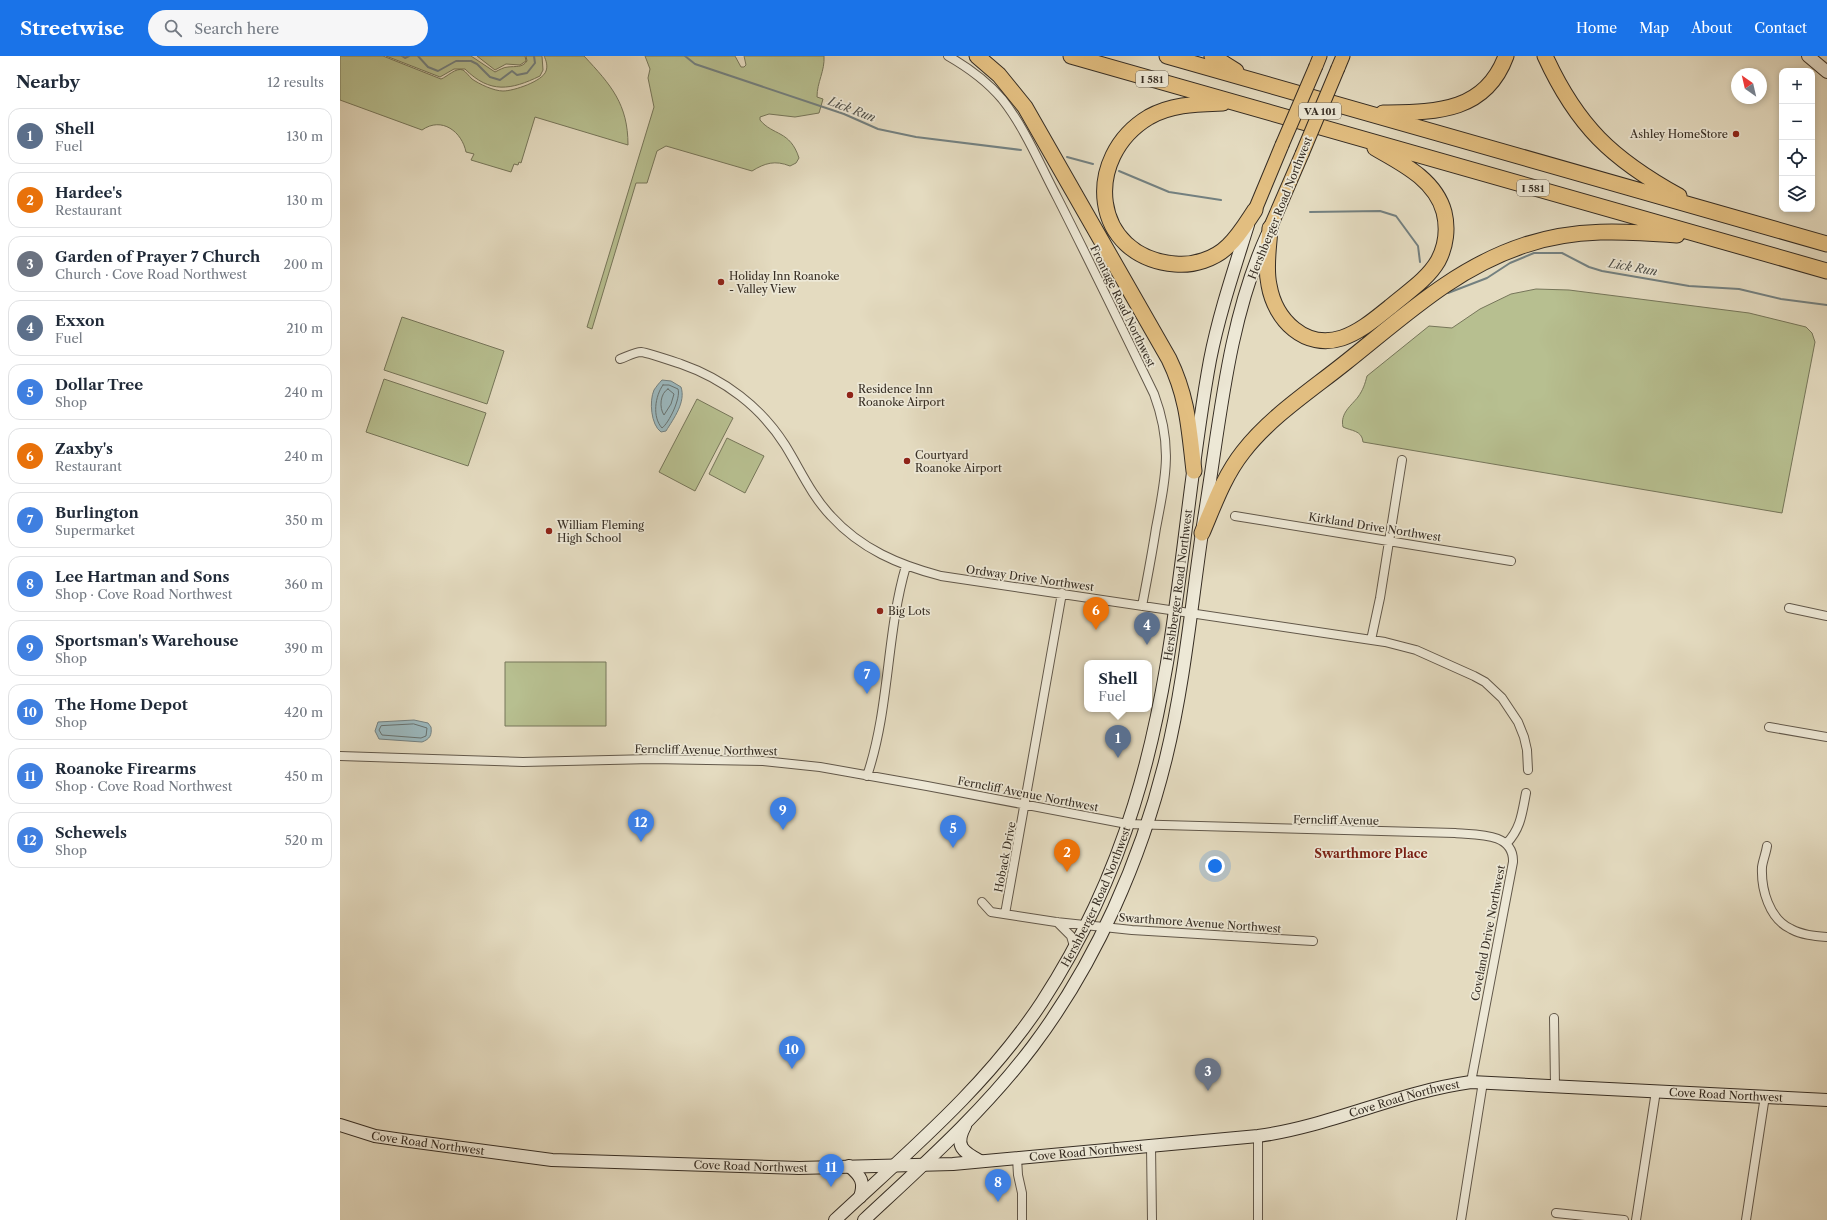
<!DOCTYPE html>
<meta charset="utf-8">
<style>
:root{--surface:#fff;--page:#f6f6f7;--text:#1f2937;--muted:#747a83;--line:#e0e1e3;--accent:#1a73e8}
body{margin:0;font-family:"Libre Caslon Text",serif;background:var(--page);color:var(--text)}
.controls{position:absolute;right:12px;top:12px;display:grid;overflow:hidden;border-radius:8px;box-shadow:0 2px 6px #0003}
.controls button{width:36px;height:36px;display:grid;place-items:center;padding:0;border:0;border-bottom:1px solid var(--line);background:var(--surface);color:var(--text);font:20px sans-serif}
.compass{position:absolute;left:1391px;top:12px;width:36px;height:36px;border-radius:50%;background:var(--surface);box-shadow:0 2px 6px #0003;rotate:326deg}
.you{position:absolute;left:875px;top:810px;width:14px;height:14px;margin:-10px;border:3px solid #fff;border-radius:50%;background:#1a73e8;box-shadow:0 0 0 6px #1a73e833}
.badge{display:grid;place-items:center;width:26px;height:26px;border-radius:50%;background:var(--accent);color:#fff;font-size:13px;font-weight:700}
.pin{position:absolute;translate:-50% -33px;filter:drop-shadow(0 1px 2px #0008)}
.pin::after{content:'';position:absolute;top:21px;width:14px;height:12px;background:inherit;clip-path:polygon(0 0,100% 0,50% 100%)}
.popup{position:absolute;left:744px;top:604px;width:68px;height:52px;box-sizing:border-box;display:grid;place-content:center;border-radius:8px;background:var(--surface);filter:drop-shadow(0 1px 3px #0005);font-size:13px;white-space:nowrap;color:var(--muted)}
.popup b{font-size:15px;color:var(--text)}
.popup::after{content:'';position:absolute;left:50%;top:100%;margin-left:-8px;border:8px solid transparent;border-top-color:var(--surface)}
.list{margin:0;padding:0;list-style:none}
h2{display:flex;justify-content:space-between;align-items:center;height:52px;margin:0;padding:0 16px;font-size:17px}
h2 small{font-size:13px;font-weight:400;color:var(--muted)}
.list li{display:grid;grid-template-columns:26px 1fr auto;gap:12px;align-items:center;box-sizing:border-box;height:56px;margin:0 8px 8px;padding:0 8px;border:1px solid var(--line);border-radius:12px}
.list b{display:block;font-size:15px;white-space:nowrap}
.list p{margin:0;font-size:13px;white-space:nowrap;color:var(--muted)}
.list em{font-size:13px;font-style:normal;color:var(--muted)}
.icon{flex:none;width:22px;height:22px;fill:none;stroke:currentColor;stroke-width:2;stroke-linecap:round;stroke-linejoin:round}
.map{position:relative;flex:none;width:1487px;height:1164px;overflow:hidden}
header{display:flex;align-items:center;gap:24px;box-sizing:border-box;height:56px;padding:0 20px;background:var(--accent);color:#fff}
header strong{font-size:19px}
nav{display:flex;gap:22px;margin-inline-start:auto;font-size:14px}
.search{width:280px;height:36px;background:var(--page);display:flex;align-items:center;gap:10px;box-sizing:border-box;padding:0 14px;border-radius:22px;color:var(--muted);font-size:15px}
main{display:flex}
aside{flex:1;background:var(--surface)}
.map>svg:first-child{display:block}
.green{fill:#b7bf90;stroke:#76765a}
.water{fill:#9bb8be;stroke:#738080}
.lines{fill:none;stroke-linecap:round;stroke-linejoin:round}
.shore{stroke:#687270;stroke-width:1}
.stream{stroke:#738080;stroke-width:2}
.street-casing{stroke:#62584a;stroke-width:10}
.secondary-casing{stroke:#362d23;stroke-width:14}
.primary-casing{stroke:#362d23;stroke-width:15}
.highway-casing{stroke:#362d23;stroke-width:17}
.street{stroke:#ede8d6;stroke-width:8}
.secondary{stroke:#ede8d6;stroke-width:12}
.primary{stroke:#e2be80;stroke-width:13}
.highway{stroke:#e2be80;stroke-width:15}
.primary-bridge-casing{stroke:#362d23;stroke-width:15;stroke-linecap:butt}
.primary-bridge{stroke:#e2be80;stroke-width:13}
.poi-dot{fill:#8f2418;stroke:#ede8d6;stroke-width:1.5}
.labels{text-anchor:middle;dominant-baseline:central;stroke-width:3.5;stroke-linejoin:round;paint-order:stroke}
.shield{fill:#ede8d6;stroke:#6d6559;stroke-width:1}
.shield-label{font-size:10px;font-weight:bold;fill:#362d23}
.poi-label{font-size:11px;fill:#362d23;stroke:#ede8d6;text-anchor:start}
.street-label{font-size:11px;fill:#362d23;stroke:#ede8d6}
.water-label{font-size:12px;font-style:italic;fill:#4f504a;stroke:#ede8d6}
.neighbourhood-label{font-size:12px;font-weight:bold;fill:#7a1f14;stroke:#ede8d6}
</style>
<header>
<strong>Streetwise</strong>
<div class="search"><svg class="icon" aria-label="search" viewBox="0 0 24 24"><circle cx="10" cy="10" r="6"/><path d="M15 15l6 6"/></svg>Search here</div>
<nav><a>Home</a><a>Map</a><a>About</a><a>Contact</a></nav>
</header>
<main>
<aside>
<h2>Nearby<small>12 results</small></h2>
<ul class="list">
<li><span class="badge" style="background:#5c6f8a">1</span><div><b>Shell</b><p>Fuel</p></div><em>130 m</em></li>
<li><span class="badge" style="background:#e8710a">2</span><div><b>Hardee's</b><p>Restaurant</p></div><em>130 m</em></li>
<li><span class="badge" style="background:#6b7280">3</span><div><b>Garden of Prayer 7 Church</b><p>Church · Cove Road Northwest</p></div><em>200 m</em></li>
<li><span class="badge" style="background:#5c6f8a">4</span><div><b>Exxon</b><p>Fuel</p></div><em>210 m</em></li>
<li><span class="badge" style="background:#3f7fe0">5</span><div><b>Dollar Tree</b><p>Shop</p></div><em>240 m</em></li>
<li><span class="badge" style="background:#e8710a">6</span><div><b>Zaxby's</b><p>Restaurant</p></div><em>240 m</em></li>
<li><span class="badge" style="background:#3f7fe0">7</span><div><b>Burlington</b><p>Supermarket</p></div><em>350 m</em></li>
<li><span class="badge" style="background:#3f7fe0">8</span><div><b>Lee Hartman and Sons</b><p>Shop · Cove Road Northwest</p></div><em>360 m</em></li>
<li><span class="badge" style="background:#3f7fe0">9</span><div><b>Sportsman's Warehouse</b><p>Shop</p></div><em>390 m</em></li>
<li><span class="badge" style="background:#3f7fe0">10</span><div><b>The Home Depot</b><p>Shop</p></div><em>420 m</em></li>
<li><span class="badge" style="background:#3f7fe0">11</span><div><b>Roanoke Firearms</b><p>Shop · Cove Road Northwest</p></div><em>450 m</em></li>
<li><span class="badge" style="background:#3f7fe0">12</span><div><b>Schewels</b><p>Shop</p></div><em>520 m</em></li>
</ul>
</aside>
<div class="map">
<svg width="1487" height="1164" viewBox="0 0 1487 1164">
<rect width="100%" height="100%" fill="#e4dbc0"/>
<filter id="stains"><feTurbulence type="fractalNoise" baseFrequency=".005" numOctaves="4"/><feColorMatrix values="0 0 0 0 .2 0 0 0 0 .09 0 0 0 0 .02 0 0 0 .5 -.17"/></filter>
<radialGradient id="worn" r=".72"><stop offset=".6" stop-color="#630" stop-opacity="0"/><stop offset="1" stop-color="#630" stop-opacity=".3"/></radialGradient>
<path class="green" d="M0,0H43L101,23C107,21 116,11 123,14C126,16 129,20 132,23C139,28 154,35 163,35C174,35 203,25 206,15C208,10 206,4 204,0H244C271,29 288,48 288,89L195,61L181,107L179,106L178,109L174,108L171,116L131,104L134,98L126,96C122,76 102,60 82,74L0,44Z
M46,0H131L155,16C159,14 164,11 168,11C176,10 182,12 187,5L186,0H202L203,14L200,20C171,34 150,38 125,13H114L100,21Z
M137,0H185L186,5L180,9L166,8L155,14Z
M305,0H395L401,11H404L406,9L404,0H484C485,15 477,26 477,41L483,43L479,57L455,61L429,58L420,61V64C433,80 450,74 459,102L456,107L450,110C435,104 425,107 412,115L326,90L317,95L307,127H296L252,273L247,271L314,51L308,22L310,13Z
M1196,233L1229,234L1409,257L1466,271L1472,277L1475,286L1442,457L1023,386C1022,374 1011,375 1003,371C1000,357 1011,350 1018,341C1023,334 1025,328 1027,320L1089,270L1112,272L1140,253L1171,238Z
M62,261L164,295L147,348L44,314Z
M44,323L146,357L128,410L26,376Z
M357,343L393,362L355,435L319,416Z
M387,382L424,400L405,437L369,418Z
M165,606H266V670H165Z"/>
<path class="water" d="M322,324L331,325L341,331C346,346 334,362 326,375L321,376C311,369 309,345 314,334C316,331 319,327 322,324Z
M74,664L88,667L91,671C92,679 90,683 82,686L39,683L35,675L38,666Z"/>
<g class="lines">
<path class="shore" d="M323,329H329L338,333C341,342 329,367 322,372C312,361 315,340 323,329Z
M328,333L334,338L331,348L324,359C319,352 320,337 328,333Z
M74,668L87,672L86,680L81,682L42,679L39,674L41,670Z"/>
<path class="stream" d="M62,0L65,2L69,0
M78,0L88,11L98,15L116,5H131L137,8L150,21L160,24L172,15L177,19L187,17L195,7L194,0
M345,0L355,8L504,58L538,73L576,81L681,94
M727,101L753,108
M779,115L829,136L881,144
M970,156L1040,155L1056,160L1078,190L1080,206
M1108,237L1147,222L1170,207L1194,197H1222L1249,211L1262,215L1349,230L1399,233L1441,243L1487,249"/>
<g class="street-casing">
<path id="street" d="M608,0C629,12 646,24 662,43C685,72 700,109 717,141C750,206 782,272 814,338C833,389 826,420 816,472C812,498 807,524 802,550
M280,303C286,301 295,296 301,296C309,297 332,305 341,308C384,323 421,351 445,389C460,413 471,439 491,460C521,493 559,509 601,520L1045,586L1076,594L1134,620L1145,626L1162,642L1178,666L1184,681L1187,694L1188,714
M895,460L1171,505
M1449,552L1487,560
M1031,584L1040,542L1062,404
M1429,671L1487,681
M0,700L183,706L312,703L423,705L480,711L587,730L787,768L1115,777C1136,779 1174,776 1173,806L1131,1026
M527,720C550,652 546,578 566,510
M1167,787C1181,772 1182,757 1186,737
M1427,790C1426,797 1423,804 1422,811C1421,833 1429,863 1451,873C1462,879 1475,880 1487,881
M642,846L651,856L716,866L792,874L973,885
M665,858L722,537
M717,866L731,880L734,890
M1214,962L1215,1030
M918,1080V1164
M811,1090L812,1164
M677,1102L678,1119L682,1137V1164
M1216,1157L1284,1164
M1121,1164L1143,1026
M1296,1164L1316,1035
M1406,1164L1425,1040"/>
</g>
<g class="secondary-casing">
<g id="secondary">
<path d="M1468,0L1487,16"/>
<path id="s1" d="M0,1069L35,1080L62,1084L212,1104L459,1112L613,1108L918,1080C991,1070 1058,1036 1131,1026L1487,1044"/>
<path d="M625,1070C614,1090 623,1096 640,1105"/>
<path d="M509,1110C521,1120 525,1126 520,1141"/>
<path id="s2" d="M495,1164C569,1095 646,1031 702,946C741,886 773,817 794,749C839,606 843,450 870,304C879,258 894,214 908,169"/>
<path d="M524,1164C583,1109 644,1055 693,990C756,906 801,804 826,702C845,624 852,542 864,463C880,367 887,268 927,179"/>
</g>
</g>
<g class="primary-casing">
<path id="primary" d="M976,10L980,0
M998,12L1003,0
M915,154L942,89
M930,172L962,98"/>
</g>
<g class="highway-casing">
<path id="highway" d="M637,0L659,19L685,51L829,303C848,342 849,373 854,415
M731,0L1487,215
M827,0L1487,188
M872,0L896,15
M1205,0C1237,70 1272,103 1339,140
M883,47C857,48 832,48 809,61C742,101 751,201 835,208C853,210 875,203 888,190C899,180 907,166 915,154
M1043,57C1095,56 1145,57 1166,0
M930,172C929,191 925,211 929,229C935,264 965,294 1002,282C1020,276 1035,263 1050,251C1066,237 1087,224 1098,205C1106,190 1108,172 1104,156C1095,123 1061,107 1035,92
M862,477C874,449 884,420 903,396C930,361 970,335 1005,307C1062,262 1114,212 1185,189C1235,172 1285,175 1337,179"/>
</g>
<use href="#street" class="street"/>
<use href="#secondary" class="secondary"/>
<use href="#primary" class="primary"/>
<use href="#highway" class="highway"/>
<g class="primary-bridge-casing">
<path id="primary-bridge" d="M942,89L976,10
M962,98L998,12"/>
</g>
<use href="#primary-bridge" class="primary-bridge"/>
</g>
<g class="poi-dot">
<circle cx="1396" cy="78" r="4"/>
<circle cx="381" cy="226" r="4"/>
<circle cx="510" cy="339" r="4"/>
<circle cx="567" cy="405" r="4"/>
<circle cx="209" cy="475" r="4"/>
<circle cx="540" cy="555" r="4"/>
</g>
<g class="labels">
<g class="shield">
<rect x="796" y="15" width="32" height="16" rx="3"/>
<rect x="959" y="47" width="42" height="16" rx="3"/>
<rect x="1177" y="124" width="32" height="16" rx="3"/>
</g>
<g class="shield-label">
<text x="812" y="23">I 581</text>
<text x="980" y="55">VA 101</text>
<text x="1193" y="132">I 581</text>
</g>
<g class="poi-label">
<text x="1388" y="78" text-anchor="end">Ashley HomeStore</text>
<text x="389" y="220">Holiday Inn Roanoke<tspan x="389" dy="13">- Valley View</tspan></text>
<text x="518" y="333">Residence Inn<tspan x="518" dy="13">Roanoke Airport</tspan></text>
<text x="575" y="399">Courtyard<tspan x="575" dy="13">Roanoke Airport</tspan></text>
<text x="217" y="469">William Fleming<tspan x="217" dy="13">High School</tspan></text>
<text x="548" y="555">Big Lots</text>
</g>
<g class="street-label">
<text transform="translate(940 152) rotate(-68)">Hershberger Road Northwest</text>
<text transform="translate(783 250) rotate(64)">Frontage Road Northwest</text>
<text transform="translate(1035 471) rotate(9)">Kirkland Drive Northwest</text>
<text transform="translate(690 522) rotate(8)">Ordway Drive Northwest</text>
<text stroke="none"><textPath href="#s2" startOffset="744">Hershberger Road Northwest</textPath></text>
<text transform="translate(366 694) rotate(1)">Ferncliff Avenue Northwest</text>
<text transform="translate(688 738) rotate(11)">Ferncliff Avenue Northwest</text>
<text transform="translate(996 764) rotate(1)">Ferncliff Avenue</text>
<text transform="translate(665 801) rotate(-79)">Hoback Drive</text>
<text stroke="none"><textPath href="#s2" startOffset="420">Hershberger Road Northwest</textPath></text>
<text transform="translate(860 867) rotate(4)">Swarthmore Avenue Northwest</text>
<text transform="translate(1148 877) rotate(-79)">Coveland Drive Northwest</text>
<text stroke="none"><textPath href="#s1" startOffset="1398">Cove Road Northwest</textPath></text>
<text stroke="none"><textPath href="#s1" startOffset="1074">Cove Road Northwest</textPath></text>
<text stroke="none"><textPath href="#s1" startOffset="90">Cove Road Northwest</textPath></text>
<text stroke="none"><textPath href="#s1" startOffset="750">Cove Road Northwest</textPath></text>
<text stroke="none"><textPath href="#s1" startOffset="414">Cove Road Northwest</textPath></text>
</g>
<g class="water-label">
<text transform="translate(512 53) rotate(21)">Lick Run</text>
<text transform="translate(1293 211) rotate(10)">Lick Run</text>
</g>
<g class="neighbourhood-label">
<text x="1031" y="797">Swarthmore Place</text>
</g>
</g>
<rect width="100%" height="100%" filter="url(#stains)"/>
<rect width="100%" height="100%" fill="url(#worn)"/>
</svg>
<div class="controls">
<button>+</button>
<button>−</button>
<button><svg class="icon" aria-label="locate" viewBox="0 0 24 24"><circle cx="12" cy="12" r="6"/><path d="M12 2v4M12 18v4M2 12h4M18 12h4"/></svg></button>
<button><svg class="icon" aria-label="layers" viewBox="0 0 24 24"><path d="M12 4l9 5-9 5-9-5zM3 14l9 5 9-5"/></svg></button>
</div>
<svg class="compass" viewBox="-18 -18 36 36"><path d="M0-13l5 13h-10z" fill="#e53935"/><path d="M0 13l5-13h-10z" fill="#747a83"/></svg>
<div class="you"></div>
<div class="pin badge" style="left:778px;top:702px;background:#5c6f8a">1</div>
<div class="popup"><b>Shell</b>Fuel</div>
<div class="pin badge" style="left:727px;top:816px;background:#e8710a">2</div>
<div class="pin badge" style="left:868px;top:1035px;background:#6b7280">3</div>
<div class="pin badge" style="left:807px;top:589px;background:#5c6f8a">4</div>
<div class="pin badge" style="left:613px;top:792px;background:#3f7fe0">5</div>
<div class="pin badge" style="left:756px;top:574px;background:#e8710a">6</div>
<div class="pin badge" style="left:527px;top:638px;background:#3f7fe0">7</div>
<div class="pin badge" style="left:658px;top:1146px;background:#3f7fe0">8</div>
<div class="pin badge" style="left:443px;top:774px;background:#3f7fe0">9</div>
<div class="pin badge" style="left:452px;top:1013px;background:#3f7fe0">10</div>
<div class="pin badge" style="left:491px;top:1131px;background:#3f7fe0">11</div>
<div class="pin badge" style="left:301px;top:786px;background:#3f7fe0">12</div>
</div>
</main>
